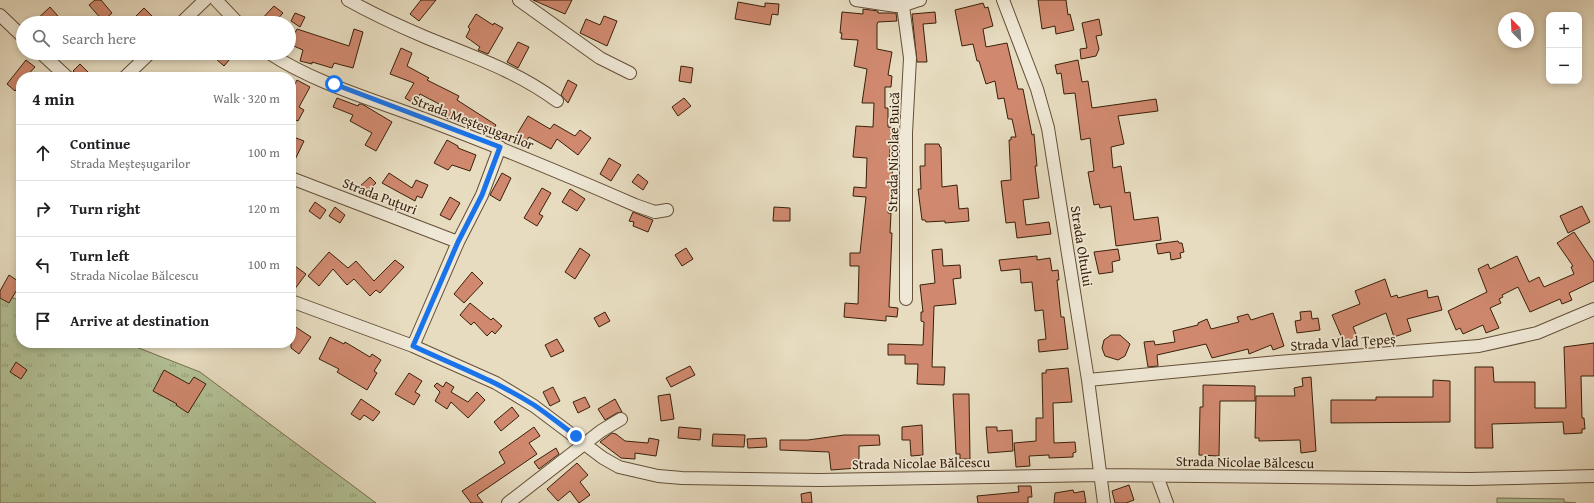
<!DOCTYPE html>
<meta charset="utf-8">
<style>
:root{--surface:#fff;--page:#f6f6f6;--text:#202124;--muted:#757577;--line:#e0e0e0}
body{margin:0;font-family:"Gentium Book Plus",serif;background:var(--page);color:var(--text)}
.controls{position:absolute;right:12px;top:12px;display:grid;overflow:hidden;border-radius:8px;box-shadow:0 2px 6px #0003}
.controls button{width:36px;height:36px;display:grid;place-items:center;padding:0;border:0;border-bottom:1px solid var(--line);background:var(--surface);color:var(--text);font:20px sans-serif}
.compass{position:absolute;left:1498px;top:12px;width:36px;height:36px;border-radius:50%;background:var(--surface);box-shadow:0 2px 6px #0003;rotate:336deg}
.stop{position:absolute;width:12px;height:12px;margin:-9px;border:3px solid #1a73e8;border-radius:50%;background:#fff}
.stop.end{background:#1a73e8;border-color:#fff;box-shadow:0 1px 4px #0008}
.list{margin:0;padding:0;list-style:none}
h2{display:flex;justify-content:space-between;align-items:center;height:52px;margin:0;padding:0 16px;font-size:17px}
h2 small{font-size:13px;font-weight:400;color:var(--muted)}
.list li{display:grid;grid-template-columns:26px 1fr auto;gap:12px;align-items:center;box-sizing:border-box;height:56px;padding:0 16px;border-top:1px solid var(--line)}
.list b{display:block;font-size:15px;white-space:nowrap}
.list p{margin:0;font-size:13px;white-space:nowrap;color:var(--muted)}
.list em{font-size:13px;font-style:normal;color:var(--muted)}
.icon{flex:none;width:22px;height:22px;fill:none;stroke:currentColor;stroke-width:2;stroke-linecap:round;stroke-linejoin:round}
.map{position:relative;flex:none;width:1594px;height:503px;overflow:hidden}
.search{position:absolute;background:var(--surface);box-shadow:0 2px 6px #0003;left:16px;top:16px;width:280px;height:44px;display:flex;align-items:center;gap:10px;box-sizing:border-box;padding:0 14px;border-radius:22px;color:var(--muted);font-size:15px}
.panel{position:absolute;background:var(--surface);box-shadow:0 2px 6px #0003;left:16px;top:72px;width:280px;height:276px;border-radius:16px}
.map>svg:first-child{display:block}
.grass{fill:url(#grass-tufts);stroke:#76704f}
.building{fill:#d0896f;stroke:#392009}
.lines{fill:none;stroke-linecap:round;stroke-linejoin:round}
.street-casing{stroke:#644f37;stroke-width:14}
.street{stroke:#efe8d6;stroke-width:12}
.route{stroke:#1a73e8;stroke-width:5}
.labels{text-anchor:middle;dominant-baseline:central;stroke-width:3.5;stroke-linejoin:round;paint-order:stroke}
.street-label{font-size:14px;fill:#392009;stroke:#efe8d6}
</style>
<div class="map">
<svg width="1594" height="503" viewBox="0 0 1594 503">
<defs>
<pattern id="grass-tufts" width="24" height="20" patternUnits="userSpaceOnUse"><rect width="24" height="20" fill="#b2c195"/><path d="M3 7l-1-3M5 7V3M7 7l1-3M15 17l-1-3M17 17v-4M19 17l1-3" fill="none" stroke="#929c78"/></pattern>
</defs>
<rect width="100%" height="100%" fill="#e7dcc0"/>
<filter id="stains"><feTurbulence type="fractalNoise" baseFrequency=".005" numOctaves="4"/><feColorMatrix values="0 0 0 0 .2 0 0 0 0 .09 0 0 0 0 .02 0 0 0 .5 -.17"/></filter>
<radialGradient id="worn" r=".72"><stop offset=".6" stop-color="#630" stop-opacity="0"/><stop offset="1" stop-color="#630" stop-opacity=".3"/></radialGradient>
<path class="grass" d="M0,293L21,301V343H126L200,372L376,503H0Z
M1497,498L1564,499V502L1576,503H1497Z"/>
<path class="building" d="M95,0H101L112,13L103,21L89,5Z
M421,0H436L419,21L410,14Z
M533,0H572L565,14Z
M1038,0H1066L1068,15L1070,14L1074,30L1056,34L1055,26L1042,29Z
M738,2L765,7V3L779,4L778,15L772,14L770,25L735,19Z
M983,3L985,8L988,7L993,26L983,29L986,47L1007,43L1018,89H1023L1032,135L1034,134L1037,166H1035L1039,198L1023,200L1026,225L1049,222L1051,234L1017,238L1015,222L1006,223L1001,181L1011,180L1009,140H1011V137H1016L1012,119H1008L1004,98L998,99L995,81L986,84L979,61H977L973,44L962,46L955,10Z
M274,6L283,13L274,23H258Z
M50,7L64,23H33Z
M144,8L159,23H143L136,16Z
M863,9L878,11V13H896L897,21L878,22L877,24V49L892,52L888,75L892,76L891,87H885V108H888V127L896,128L895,137H891L889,165L893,166L888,213H891L890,233H892L889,307L898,308L897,317L886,316V321L844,317L845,303L858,304L859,266H850V253H860L866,197L853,196L854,187L866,188L867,158L853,157L856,126L873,127L874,103H862L867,69L854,66L858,40L841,39L842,33H840L842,12L863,14Z
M935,12L936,23L923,24L927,62H917L912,14Z
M295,13L305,17L300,27L291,21Z
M476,14L493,25L494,23L503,28L488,54L478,50L480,47L466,37L470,29L468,27Z
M604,16L617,21L607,46L580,33L586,19L600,25Z
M1099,19L1102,35L1096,36L1099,49L1096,56L1081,59L1080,49L1087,48L1082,23Z
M297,29L349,46L354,29L363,32L353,68L334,63L332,68L312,62V64L300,61L303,50L289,44Z
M518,42L529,47L518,68L507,62Z
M401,48L412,53L407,66L429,78L427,80L459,96L457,100L496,125L490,135L470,124L469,127L451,117L450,120L439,114L443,106L420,94L415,104L405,98L414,83L390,74Z
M219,53H235L224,66L215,58Z
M26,60L35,67L26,77H21V83L15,91L7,84Z
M1078,60L1082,82L1088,81L1092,108L1156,99L1158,111L1118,116L1124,144L1111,147L1113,168L1121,166L1125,193L1130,192L1134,220L1158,217L1161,240L1116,246L1111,206L1100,208L1099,204L1094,205L1088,172L1094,171L1090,138L1081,140L1075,93L1064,94L1061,73L1057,74L1055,65Z
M80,64L93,77H80L73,71Z
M681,66L693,68L691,83L679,81Z
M297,80L310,87L299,107L304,110L298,121L293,119L291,122V92Z
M568,80L577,85L568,103L561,95Z
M337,98L358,106L359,104H362L392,122L376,151L365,145L372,133L350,121L353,115L333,107Z
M684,98L691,106L678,116L672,107Z
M528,116L550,129L554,124L575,136L580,130L591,138L578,155L557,139L551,149L529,137L524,145L514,139Z
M291,136L304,141L291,168Z
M447,140L458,146V148L476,155L470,171L452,165L448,170L434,163Z
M925,144H939L940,147H941L942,187L957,185L959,209L968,208L969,221L945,223V221L926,222L925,220H922L918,189H921L920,166H925Z
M609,158L621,165L611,181L600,174Z
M389,173L412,188L416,180L428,185L422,198L417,196L415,201L382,183Z
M502,173L511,178L500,201L490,195Z
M638,174L648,182L643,190L632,182Z
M370,177L376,183L364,194L358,188Z
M542,188L551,193L539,214L543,216L537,226L524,218Z
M570,189L585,199L577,211L562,202Z
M450,197L460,203L450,220L440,215Z
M315,202L326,210L320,219L309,211Z
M1582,206L1590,222L1568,233L1560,216Z
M335,207L345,215L340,223L329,216Z
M774,207L790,208V221H773Z
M633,212L653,220L648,232L633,226L634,222L629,221Z
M1574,232L1594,262V281L1569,293L1572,300L1562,304L1560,299L1530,312L1518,287L1502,295L1503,297L1499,299L1501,303L1490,308L1499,328L1486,333L1483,325L1463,334L1460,328L1456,330L1448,311L1487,292L1478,269L1488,264L1490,269L1517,256L1529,282L1539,277L1544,287L1574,274L1571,267L1573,266L1557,243Z
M1178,241L1179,243H1182L1184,252L1180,253L1181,258L1171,260L1170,252L1158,254L1156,244Z
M580,248L590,255L575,279L565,272Z
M686,248L693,259L682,266L675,255Z
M942,249L943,266L960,265L961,278L953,279L956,304L934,306L932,367H945L944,385L917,384L918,364H905V355H888V344L923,345L924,322L921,321V312H923L920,285L935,283L932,250Z
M1118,249L1120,260L1112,262L1113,272L1099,274L1094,252Z
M329,252L348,268L356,261L374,281L395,260L404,267L380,293L376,290L370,296L354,279L347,285L333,269L319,286L308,276Z
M1037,256V260L1050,258L1052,271L1058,270L1059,280H1057L1061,317H1064L1068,349L1039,352L1038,340L1046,339L1043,310L1035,311L1032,282L1021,283L1020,269L1001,271L999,260Z
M295,266L306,274L291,294V272Z
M472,272L483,283L464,303L454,294Z
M9,275L21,283L9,303L0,298V291Z
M1385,279L1391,297L1397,295L1398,298L1427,290L1428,298L1438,296L1442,310L1407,319L1411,331L1394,337L1386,313L1353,327L1358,339L1345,345L1332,315L1360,304L1355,291Z
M470,303L491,320L493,318L502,326L495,334L492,331L487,336L474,322L471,325L460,315Z
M1311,311L1312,319L1318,318L1320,330L1297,333L1295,321L1301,320L1300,312Z
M605,312L610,321L599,327L594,318Z
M1273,313L1284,346L1273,350L1271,345L1249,354L1248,349L1212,358L1206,344L1157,355L1158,366L1148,367L1144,342L1154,341L1155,345L1175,342L1173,331L1198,325V323L1207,319L1211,329L1239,322L1237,317L1248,314L1251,320Z
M291,324L311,337L299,354L291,348Z
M1111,335H1120L1130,344L1125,356L1118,360L1105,356L1102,348L1104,340Z
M330,337L344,344L345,342L370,357L372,354L381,360L374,371L377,373L367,390L337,372L339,369L319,359Z
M557,339L564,351L551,357L545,345Z
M1594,343V376H1581L1582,418H1584L1585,429H1582V433L1564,434L1563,422L1492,424L1493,448H1475V367H1493L1494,382H1535V408H1566L1564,347Z
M16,362L27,370L21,379L10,372Z
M690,366L695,375L671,387L666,378Z
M1068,368L1072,402L1053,403L1054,443L1075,442L1076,452L1073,453V457L1049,458V455L1029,456L1030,466L1016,467L1014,443L1036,441V418H1043L1042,373H1046V370Z
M164,370L189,384L194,377L206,384L188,413L176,405L177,404L153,391Z
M409,373L422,381L415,392L420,395L414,405L395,394Z
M1311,377L1316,451L1301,453L1300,440L1259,441V438H1255L1256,396H1295L1294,388L1303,386L1302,378Z
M1433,380L1450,381V422L1331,423V400H1376V397H1433Z
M446,382L454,387L451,392L468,402L477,392L485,400L468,418L451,402L447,409L435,401L440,392L434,386L437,383L443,387Z
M1203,385L1255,386V401H1220L1219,456L1199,455L1200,407H1203Z
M553,387L560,401L550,406L543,392Z
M670,394L674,419L661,421L658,396Z
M953,394H969L970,459H960V454H956Z
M585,397L590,407L578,413L573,402Z
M361,399L380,412L373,421L364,415L360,420L351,414Z
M615,399L622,412L617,413L605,420L598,409Z
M512,407L519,416L501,431L494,422Z
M922,425L923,455L911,456L910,440H902V427Z
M534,427L540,436L529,443L537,454L477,495L483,503H471L462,491L505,463L499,452Z
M679,427L701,429L700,440L678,438Z
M986,427H997V431L1012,430L1013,451L988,453Z
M612,433L616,434L625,441L648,443L649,438L659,440L656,456L635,453V459L621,458L600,442Z
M713,434L745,435L744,447L712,446Z
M844,435H879L880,445L859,446V461H856L857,468L831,470L829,452L780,450V440H808Z
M766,438L767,447L748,448L747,439Z
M556,448L559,454L539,469L534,462Z
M577,463L588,475L580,482L590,495L579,503L570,491L558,501L547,489Z
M1129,485L1134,500L1126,503H1115L1112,491Z
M1018,486H1031L1032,497H1028V503H978L977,496L1019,492Z
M1073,490L1074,493L1084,491L1086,503H1054L1055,493Z
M811,492L812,503H802L801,494Z"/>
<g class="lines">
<g class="street-casing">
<path id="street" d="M216,0L238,23
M348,0C373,14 399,26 425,37C471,56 517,71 557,101
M519,0L600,58L630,73
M856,0L896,6C905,6 912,2 920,0
M1003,0L1037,89L1048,128L1088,380L1104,503
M903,6L910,58L906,133V299
M0,15L23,37
M181,23L205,0
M41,53L67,77
M269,53C316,84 375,100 427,120C497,146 566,175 635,205L655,212L667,210
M125,77L150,53
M291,178L458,242
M291,301L413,346L496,383L534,406L603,458L619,467L658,476L682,478L820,480L1100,475L1470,479L1594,476
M413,346L458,242L482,195L500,147
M1088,380L1278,362L1479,346L1537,333L1594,309
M1157,476L1167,503
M508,503L601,431L621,419"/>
</g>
<use href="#street" class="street"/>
</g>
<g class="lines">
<path class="route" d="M334,84L500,147L482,195L458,242L413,346C454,365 496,381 534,405C549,415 562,426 576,436"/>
</g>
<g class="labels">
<g class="street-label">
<text transform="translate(473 122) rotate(21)">Strada Meșteșugarilor</text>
<text transform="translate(893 152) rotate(-89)">Strada Nicolae Buică</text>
<text transform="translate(380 196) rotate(21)">Strada Puțuri</text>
<text transform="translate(1082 246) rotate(81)">Strada Oltului</text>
<text transform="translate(1343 342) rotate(-4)">Strada Vlad Țepeș</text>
<text transform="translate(1245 462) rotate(1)">Strada Nicolae Bălcescu</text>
<text transform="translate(921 463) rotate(-1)">Strada Nicolae Bălcescu</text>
</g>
</g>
<rect width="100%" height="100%" filter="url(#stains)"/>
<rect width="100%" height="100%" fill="url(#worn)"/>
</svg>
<div class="controls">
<button>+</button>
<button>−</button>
</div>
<svg class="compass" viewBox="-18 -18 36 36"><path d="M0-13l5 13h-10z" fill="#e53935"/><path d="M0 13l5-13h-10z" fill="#757577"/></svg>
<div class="stop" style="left:334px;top:84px"></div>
<div class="stop end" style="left:576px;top:436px"></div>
<div class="search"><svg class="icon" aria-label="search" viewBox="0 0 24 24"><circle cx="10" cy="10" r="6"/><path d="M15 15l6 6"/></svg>Search here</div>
<section class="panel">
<h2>4 min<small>Walk · 320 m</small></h2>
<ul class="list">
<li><svg class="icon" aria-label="ahead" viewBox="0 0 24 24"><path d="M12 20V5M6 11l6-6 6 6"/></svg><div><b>Continue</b><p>Strada Meșteșugarilor</p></div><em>100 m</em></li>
<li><svg class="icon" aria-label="right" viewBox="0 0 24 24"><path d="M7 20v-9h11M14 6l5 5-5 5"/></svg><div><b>Turn right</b></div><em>120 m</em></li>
<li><svg class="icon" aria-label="left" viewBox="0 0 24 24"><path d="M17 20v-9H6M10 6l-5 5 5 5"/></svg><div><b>Turn left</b><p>Strada Nicolae Bălcescu</p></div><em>100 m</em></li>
<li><svg class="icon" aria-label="arrive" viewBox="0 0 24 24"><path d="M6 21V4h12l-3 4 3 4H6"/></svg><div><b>Arrive at destination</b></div></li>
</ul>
</section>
</div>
